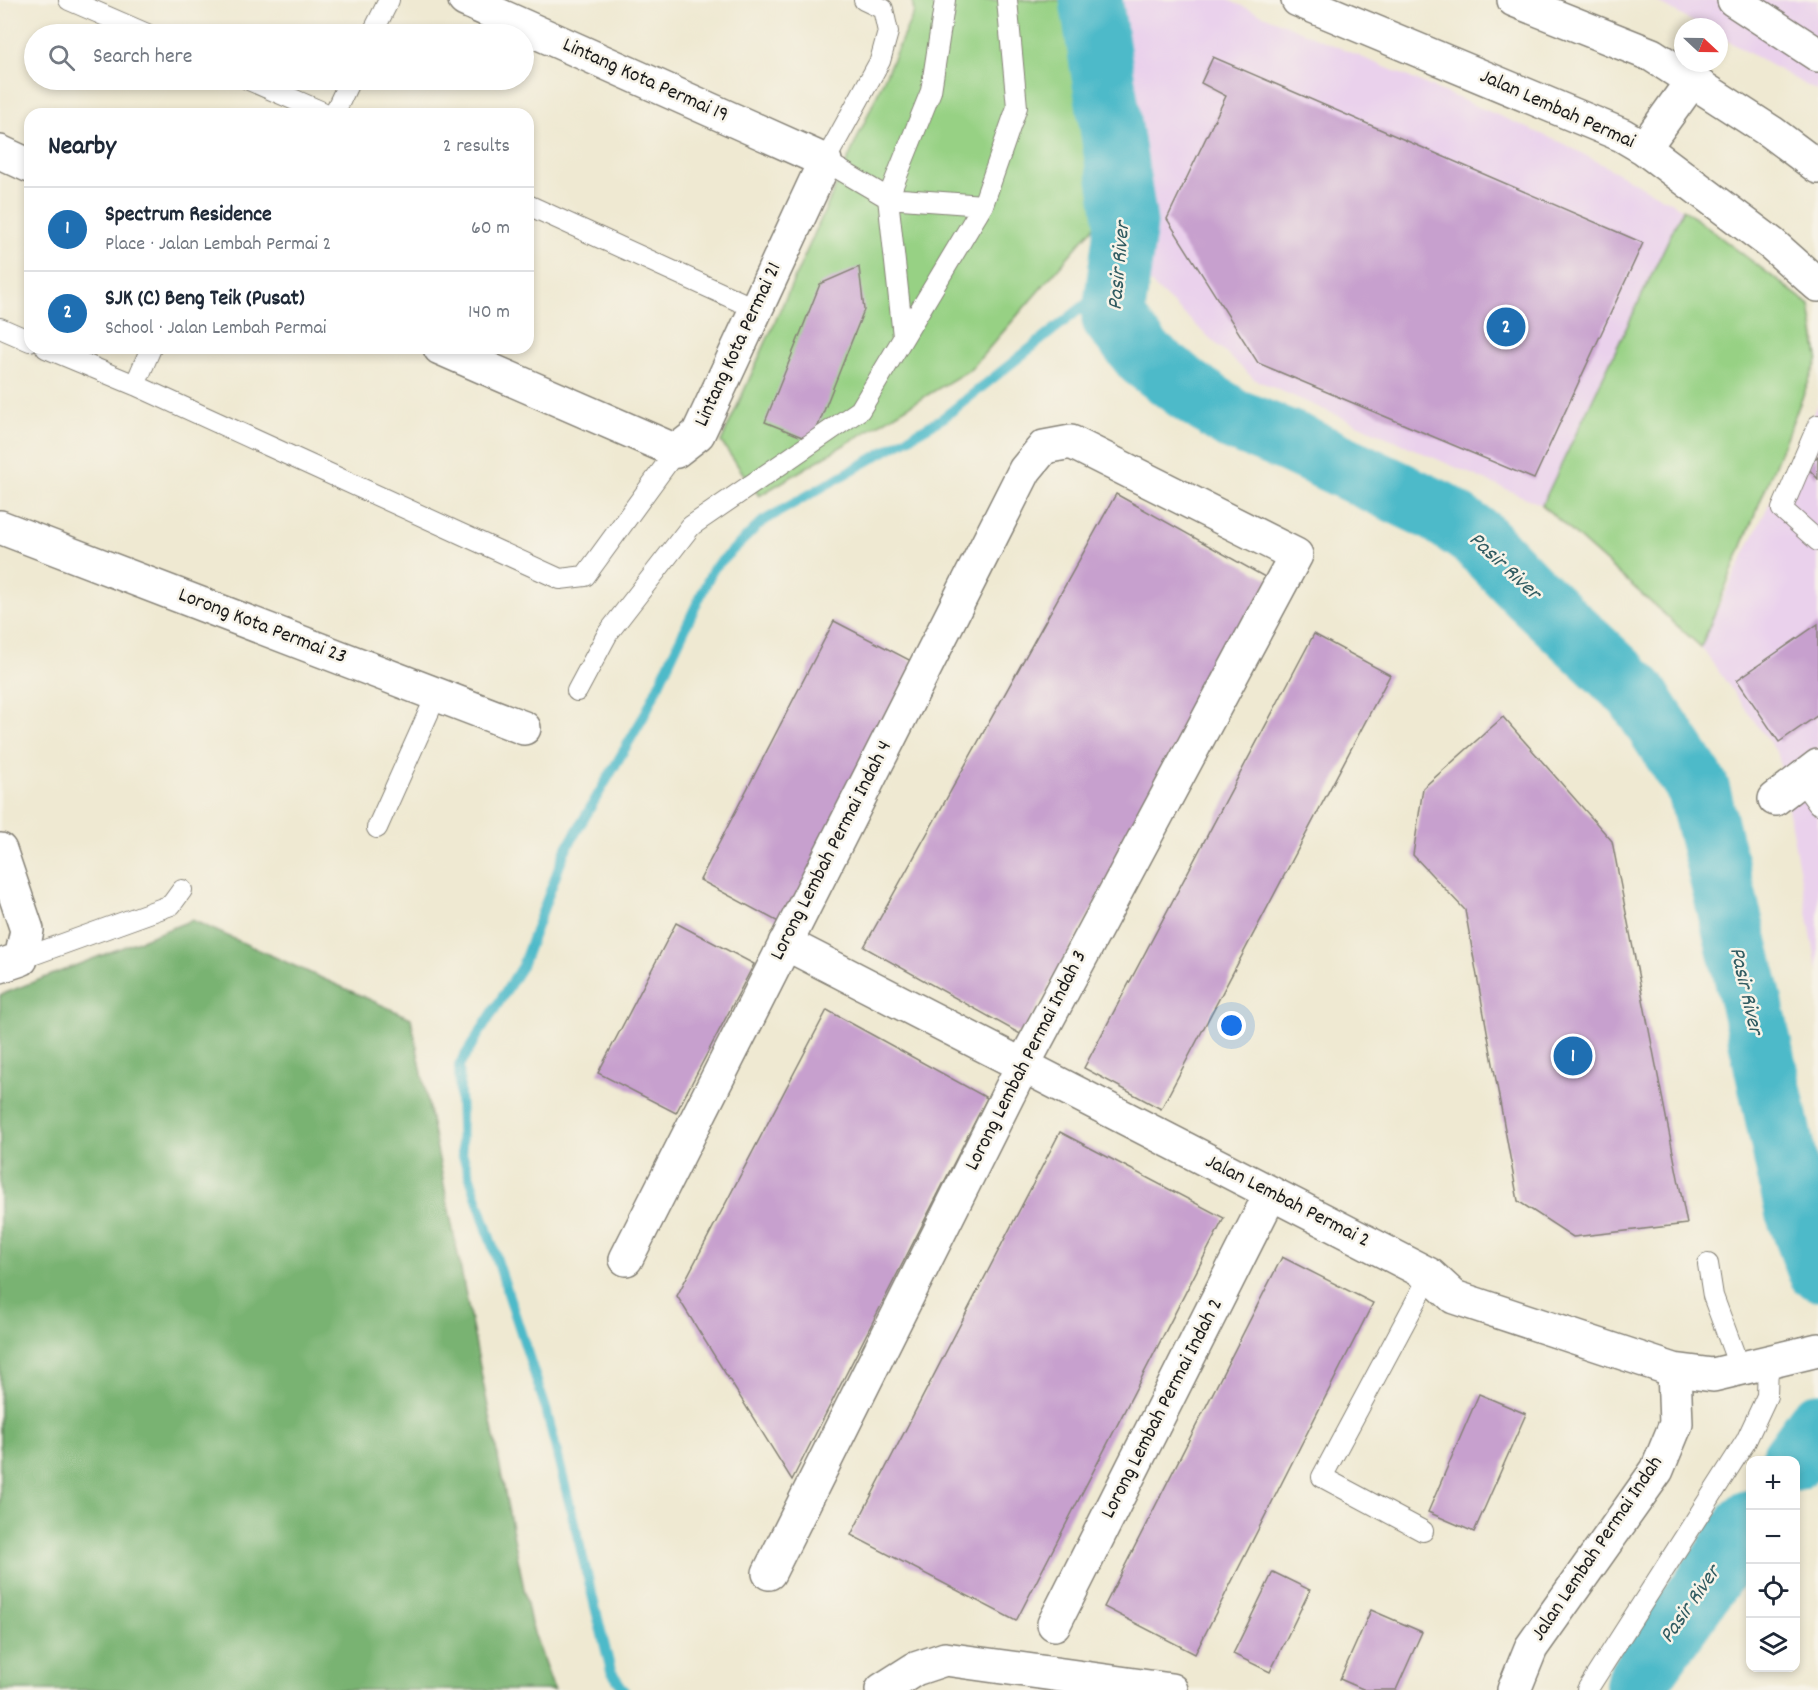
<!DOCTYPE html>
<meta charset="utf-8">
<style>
:root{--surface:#fff;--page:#f6f6f7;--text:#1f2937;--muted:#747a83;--line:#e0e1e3;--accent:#1f6fb2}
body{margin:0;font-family:Dekko,sans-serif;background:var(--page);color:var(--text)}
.controls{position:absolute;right:18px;bottom:18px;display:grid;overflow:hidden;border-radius:12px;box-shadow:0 3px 9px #0003}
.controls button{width:54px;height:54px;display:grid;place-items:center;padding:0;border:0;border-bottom:2px solid var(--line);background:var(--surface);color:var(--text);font:30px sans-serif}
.compass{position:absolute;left:1674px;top:18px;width:54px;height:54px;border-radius:50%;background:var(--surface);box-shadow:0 3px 9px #0003;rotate:112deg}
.you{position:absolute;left:1232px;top:1026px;width:21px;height:21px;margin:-15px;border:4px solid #fff;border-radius:50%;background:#1a73e8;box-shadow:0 0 0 9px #1a73e833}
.badge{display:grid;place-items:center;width:39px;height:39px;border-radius:50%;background:var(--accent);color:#fff;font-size:20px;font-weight:700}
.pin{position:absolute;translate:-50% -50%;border:3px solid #fff;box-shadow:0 2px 6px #0006}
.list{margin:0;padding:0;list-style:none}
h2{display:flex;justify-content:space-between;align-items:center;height:78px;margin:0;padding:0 24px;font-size:26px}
h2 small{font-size:20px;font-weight:400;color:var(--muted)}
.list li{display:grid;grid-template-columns:39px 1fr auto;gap:18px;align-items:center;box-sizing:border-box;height:84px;padding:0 24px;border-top:2px solid var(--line)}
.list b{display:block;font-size:22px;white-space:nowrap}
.list p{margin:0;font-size:20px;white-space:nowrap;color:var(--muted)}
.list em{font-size:20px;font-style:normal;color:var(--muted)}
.icon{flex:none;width:33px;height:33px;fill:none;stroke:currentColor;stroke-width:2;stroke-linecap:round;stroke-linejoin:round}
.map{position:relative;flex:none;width:1818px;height:1690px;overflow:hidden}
.search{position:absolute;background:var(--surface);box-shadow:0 3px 9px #0003;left:24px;top:24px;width:510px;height:66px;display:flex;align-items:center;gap:15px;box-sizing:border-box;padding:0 21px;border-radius:33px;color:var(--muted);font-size:22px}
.panel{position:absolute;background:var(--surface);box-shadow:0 3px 9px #0003;left:24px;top:108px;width:510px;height:246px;border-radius:18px}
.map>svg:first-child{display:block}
.built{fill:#ead1ec}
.green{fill:#97d184;stroke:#5a7650;stroke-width:1.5}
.forest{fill:#79b372;stroke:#4a6847;stroke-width:1.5}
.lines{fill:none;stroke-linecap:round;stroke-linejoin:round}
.stream{stroke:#4dbac9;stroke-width:10}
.river{stroke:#4dbac9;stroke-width:63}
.building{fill:#c7a0ce}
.service-casing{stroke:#868277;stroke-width:22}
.minor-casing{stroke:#868277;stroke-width:36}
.secondary-casing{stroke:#868277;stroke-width:36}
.service{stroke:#fff;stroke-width:20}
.minor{stroke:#fff;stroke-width:33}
.secondary{stroke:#fff;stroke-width:33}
.labels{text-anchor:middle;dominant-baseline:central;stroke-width:5;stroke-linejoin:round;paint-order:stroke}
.street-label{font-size:21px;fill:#1c1c1c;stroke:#f7f3e8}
.water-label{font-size:22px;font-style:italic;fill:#305b61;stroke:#f7f3e8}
</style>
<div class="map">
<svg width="1818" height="1690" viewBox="0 0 1818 1690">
<rect width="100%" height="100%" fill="#f7f3e8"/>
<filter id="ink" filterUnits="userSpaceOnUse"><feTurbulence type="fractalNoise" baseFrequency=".0167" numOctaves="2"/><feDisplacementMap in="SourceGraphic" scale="12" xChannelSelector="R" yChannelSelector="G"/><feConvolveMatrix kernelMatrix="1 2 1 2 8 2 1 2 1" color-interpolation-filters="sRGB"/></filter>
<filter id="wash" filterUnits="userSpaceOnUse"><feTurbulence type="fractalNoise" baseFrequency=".008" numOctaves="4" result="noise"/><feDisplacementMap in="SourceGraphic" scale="24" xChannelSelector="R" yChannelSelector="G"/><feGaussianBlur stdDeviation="1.35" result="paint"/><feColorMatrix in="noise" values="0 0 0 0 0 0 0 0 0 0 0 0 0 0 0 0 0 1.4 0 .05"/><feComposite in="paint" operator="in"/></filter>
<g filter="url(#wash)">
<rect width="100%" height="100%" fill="#efe9d2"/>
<path class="built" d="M1119,0H1228L1565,144L1683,209L1810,305L1818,359L1706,633L1818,404V972L1778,754L1701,647L1542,505L1254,379L1145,278L1155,231Z
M1654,0H1818V92L1719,36V27H1702Z"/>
<path class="green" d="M912,0H1063L1099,221L971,369L759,496L721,442L914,12Z
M1683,209L1810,305L1818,359L1701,647L1542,505Z"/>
<path class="forest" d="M192,920L411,1018L531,1624L554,1690H0V995Z"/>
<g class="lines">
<path class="stream" d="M624,1690L611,1671L546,1409L462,1153L459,1065L522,966L565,851L644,716L713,569L763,521L943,418L1120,277"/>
<path class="river" d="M1091,0L1126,223L1113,318L1144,357L1188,390L1232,419L1293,443L1439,512L1477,538L1528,591L1636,693L1698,788L1751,1000L1796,1210L1818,1269
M1792,1460L1818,1424
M1636,1690L1638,1680L1750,1521"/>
</g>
<g id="blocks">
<path class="building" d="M1213,57L1643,243L1534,479L1258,363L1167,219L1226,96L1201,83Z
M859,267L864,310L812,441L765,422L820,284Z
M1818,456V479L1807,467Z
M1116,494L1274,582L1022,1035L864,947Z
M834,621L919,665L784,925L700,880Z
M1818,624V715L1779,742L1737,680Z
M1314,634L1390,675L1161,1109L1084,1068Z
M1503,717L1612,841L1687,1224L1573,1237L1518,1201L1465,910L1413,855L1423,788Z
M676,923L754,964L676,1113L598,1073Z
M827,1010L987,1098L792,1480L677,1296Z
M1060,1132L1224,1218L1016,1621L851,1535Z
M1282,1257L1373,1303L1195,1654L1104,1607Z
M1479,1394L1526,1414L1474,1532L1428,1512Z
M1273,1572L1310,1590L1270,1672L1233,1654Z
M1371,1610L1422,1632L1396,1690H1365L1340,1679Z"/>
</g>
</g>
<g filter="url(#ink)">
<use href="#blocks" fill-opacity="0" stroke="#868277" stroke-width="1.5"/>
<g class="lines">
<g class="service-casing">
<path id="service" d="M69,0L147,34
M864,0L883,9L888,32L880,61L825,161L888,198L931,91L945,0
M372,34L389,0
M249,80L327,114
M334,114L350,80
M528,205L756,309
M0,328L30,341
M903,336L888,198L983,205
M46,348L135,385L560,579L585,576L676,451
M135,385L151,348
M1818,425L1782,509L1818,541
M577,691L608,633L691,526L860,410L983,205L1017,107L1007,0
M1800,779L1818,804
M377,828L437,694
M21,959L171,905L182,890
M1708,1264L1713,1296L1740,1369
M1423,1531L1322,1477L1430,1275
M1587,1690L1746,1441L1767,1396L1768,1363"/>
</g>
<g class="minor-casing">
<path id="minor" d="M1298,0L1622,135L1644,148L1772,244L1818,285
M1734,0L1818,55
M1644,148L1692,81
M0,152L30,166
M440,348L676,451L698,434L825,161L465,0
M0,527L524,728
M1775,799L1818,766
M0,850L27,930L21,959L0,966
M785,943L1430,1275L1454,1297L1674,1370L1713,1375L1818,1350
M626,1259L1025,470L1044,447L1071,442L1296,555L1023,1065L769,1573
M1054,1624L1271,1193
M882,1690L915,1669L945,1659L1171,1690
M1514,1690L1531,1648L1657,1470L1676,1424L1674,1370"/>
</g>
<g class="secondary-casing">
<path id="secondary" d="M1514,0L1652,55L1771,132L1818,167"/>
</g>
<use href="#service" class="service"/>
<use href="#minor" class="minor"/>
<use href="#secondary" class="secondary"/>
</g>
</g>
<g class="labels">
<g class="street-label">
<text transform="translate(645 81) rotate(24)">Lintang Kota Permai 19</text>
<text transform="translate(1557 110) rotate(24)">Jalan Lembah Permai</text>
<text transform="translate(739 345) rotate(-65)">Lintang Kota Permai 21</text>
<text transform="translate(262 627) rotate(21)">Lorong Kota Permai 23</text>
<text transform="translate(832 851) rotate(-63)">Lorong Lembah Permai Indah 4</text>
<text transform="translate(1027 1061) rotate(-63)">Lorong Lembah Permai Indah 3</text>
<text transform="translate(1287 1202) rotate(27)">Jalan Lembah Permai 2</text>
<text transform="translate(1163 1409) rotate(-63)">Lorong Lembah Permai Indah 2</text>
<text transform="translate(1598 1549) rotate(-56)">Jalan Lembah Permai Indah</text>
</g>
<g class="water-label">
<text transform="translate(1120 266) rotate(-85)">Pasir River</text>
<text transform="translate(1504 567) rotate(43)">Pasir River</text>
<text transform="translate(1745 991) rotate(77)">Pasir River</text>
<text transform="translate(1691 1605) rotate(-55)">Pasir River</text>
</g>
</g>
</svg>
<div class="controls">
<button>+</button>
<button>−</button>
<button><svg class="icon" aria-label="locate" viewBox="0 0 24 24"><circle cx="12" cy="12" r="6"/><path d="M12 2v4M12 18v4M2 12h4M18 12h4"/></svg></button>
<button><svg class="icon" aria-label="layers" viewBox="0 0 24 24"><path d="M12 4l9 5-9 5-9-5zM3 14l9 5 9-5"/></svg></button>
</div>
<svg class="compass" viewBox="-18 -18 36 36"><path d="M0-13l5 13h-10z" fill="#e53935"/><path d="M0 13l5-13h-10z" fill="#747a83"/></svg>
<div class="you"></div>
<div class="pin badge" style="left:1573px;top:1056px">1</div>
<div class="pin badge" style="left:1506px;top:327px">2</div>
<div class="search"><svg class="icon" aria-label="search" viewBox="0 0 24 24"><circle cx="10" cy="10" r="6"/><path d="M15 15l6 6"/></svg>Search here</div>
<section class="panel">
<h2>Nearby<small>2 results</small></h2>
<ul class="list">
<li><span class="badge">1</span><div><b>Spectrum Residence</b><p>Place · Jalan Lembah Permai 2</p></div><em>60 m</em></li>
<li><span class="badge">2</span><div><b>SJK (C) Beng Teik (Pusat)</b><p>School · Jalan Lembah Permai</p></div><em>140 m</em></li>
</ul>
</section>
</div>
